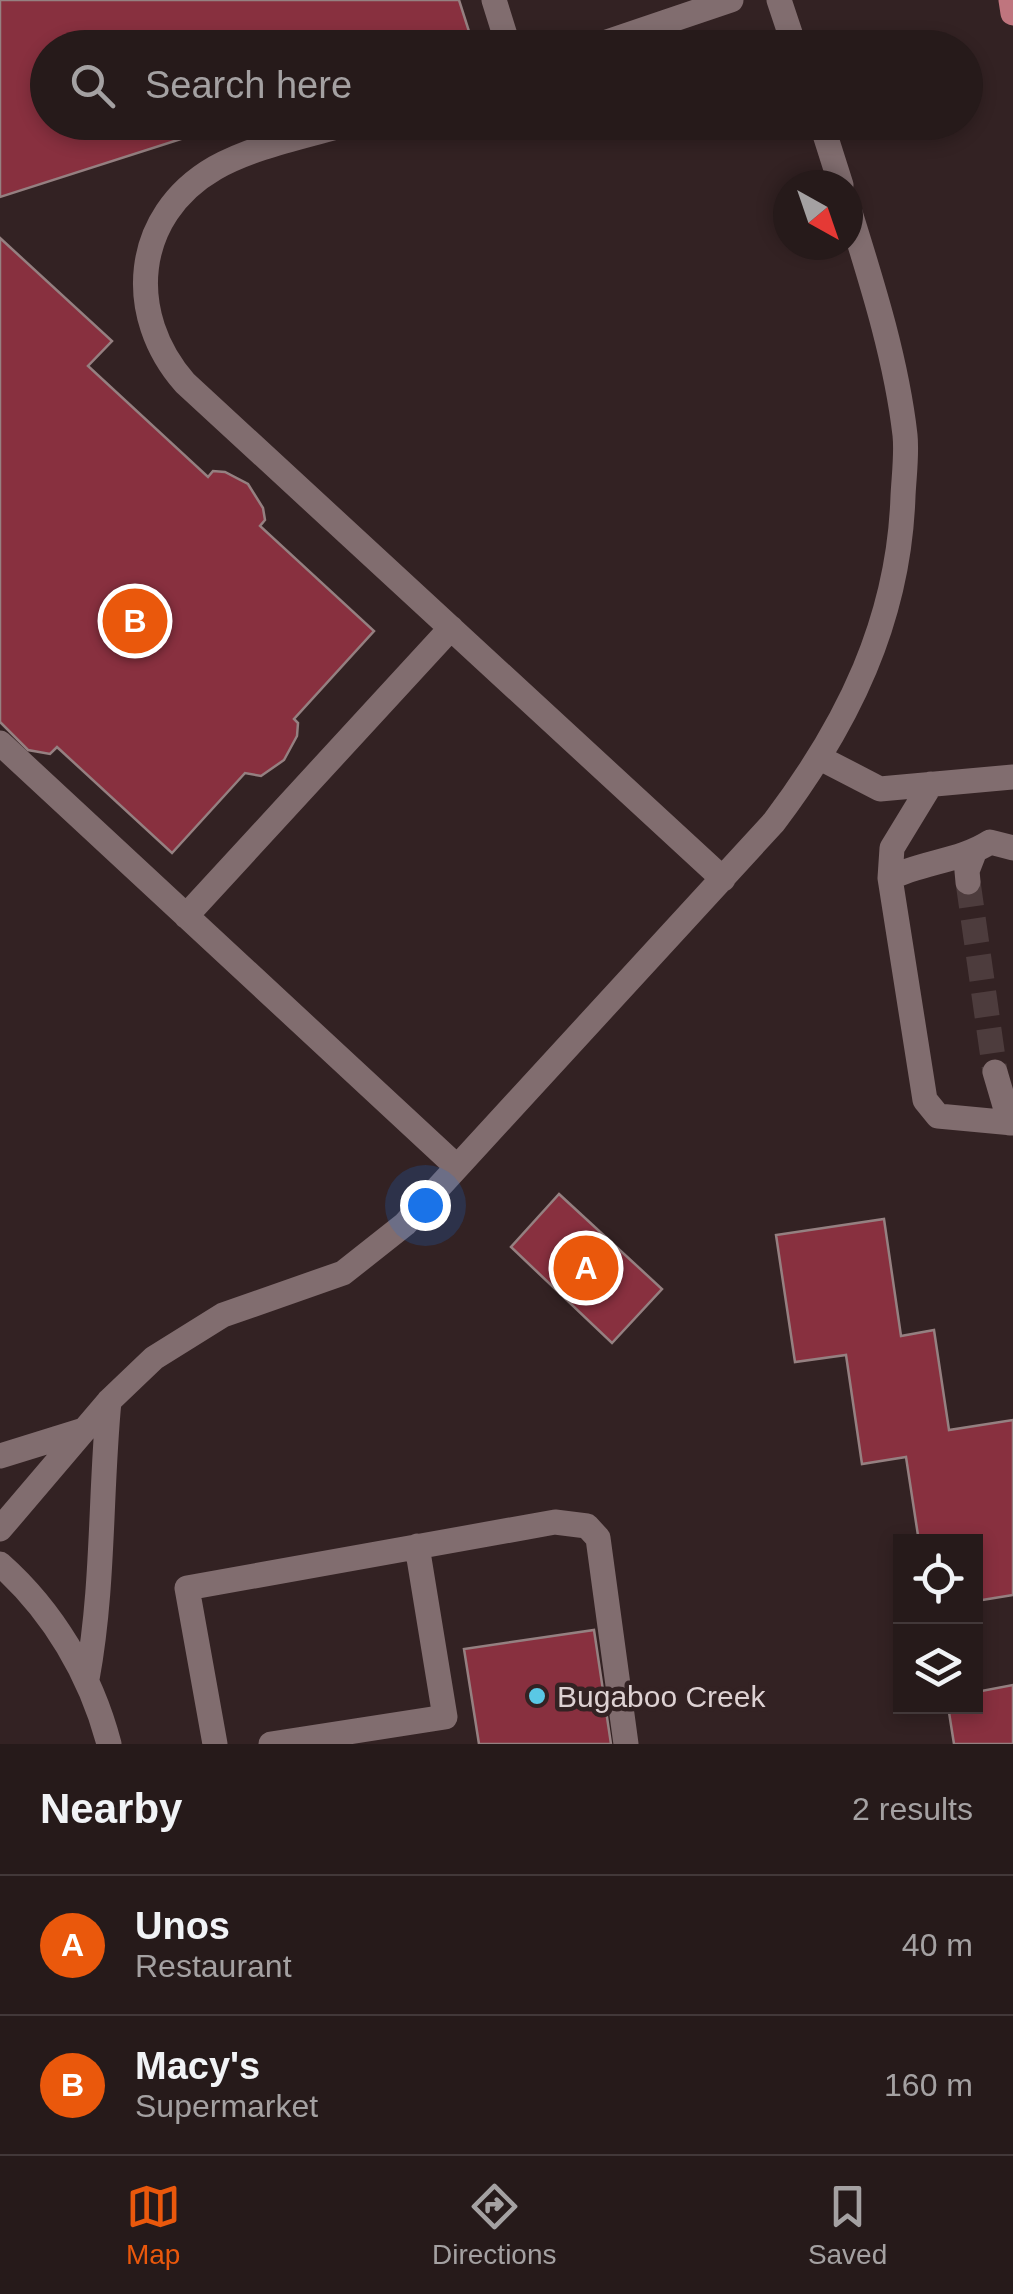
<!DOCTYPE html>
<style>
:root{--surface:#261a1a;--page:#2e2323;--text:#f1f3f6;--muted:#a4a1a2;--line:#423839;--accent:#ea580c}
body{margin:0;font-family:Arial,sans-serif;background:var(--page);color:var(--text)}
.controls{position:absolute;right:30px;bottom:30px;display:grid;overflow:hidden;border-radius:0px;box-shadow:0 5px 15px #0003}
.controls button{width:90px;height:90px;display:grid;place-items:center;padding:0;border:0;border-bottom:2px solid var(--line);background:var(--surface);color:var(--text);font:50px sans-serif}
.compass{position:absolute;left:773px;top:170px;width:90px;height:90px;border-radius:50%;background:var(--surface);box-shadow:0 5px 15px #0003;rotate:140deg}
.you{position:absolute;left:425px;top:1205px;width:35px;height:35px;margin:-25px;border:8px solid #fff;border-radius:50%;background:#1a73e8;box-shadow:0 0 0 15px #1a73e833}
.badge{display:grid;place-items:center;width:65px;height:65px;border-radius:50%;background:var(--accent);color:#fff;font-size:32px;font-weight:700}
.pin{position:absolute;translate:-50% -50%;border:5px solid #fff;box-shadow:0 2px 10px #0006}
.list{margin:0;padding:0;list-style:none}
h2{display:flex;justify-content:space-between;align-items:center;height:130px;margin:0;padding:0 40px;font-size:42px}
h2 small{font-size:32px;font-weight:400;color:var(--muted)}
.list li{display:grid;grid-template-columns:65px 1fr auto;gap:30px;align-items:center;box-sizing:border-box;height:140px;padding:0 40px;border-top:2px solid var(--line)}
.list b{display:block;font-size:38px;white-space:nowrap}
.list p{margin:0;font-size:32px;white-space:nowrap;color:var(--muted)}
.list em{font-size:32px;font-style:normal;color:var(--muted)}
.icon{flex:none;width:55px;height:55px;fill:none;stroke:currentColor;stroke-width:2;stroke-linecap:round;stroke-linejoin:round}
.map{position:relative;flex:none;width:1013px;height:1744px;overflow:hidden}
.search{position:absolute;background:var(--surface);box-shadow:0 5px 15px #0003;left:30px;right:30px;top:30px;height:110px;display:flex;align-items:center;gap:25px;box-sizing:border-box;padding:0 35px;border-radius:55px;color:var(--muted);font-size:38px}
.sheet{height:410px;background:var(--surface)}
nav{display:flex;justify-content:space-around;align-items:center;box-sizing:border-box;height:140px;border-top:2px solid var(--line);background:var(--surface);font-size:28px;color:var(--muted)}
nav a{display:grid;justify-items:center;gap:5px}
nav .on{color:var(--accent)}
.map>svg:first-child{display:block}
.building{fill:#88303f;stroke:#958081;stroke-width:2.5}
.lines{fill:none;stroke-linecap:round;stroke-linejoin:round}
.minor-tunnel{stroke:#4d3c3d;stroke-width:25;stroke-dasharray:25 12;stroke-linecap:butt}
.minor{stroke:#816d6f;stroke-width:25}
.major{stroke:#bf757e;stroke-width:25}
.poi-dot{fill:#5ac8e5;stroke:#332223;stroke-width:4}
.labels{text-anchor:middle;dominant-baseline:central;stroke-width:9;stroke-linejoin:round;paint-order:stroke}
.poi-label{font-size:30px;fill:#ded2d3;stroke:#332223;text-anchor:start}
</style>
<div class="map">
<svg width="1013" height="1744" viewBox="0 0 1013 1744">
<rect width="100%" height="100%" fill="#332223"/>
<path class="building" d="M0,0H459L474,47L48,48V122H234L0,197Z
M0,238L112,341L88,366L208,477L213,471L225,472L248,484L263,508L265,520L260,526L374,631L294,719L298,723L297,736L284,760L261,776L245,773L172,853L57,747L50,754L28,750L0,722Z
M559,1194L662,1289L612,1343L511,1247Z
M884,1219L901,1336L934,1330L949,1430L1013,1420V1595L976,1601V1542H919L906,1457L862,1464L846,1355L795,1362L776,1235Z
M594,1630L611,1744H479L464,1649Z
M1013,1685V1744H954L948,1706H976V1692Z"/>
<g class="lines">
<path class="minor-tunnel" d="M968,882L995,1072"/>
<path class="minor" d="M494,0L509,48
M779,0L795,48
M589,48L731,0
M353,122C308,136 256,145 215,168C132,216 125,315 185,383L723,879
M821,122L841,185
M0,743L457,1167
M822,759L880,789L1013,777
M931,784L892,848L890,878C922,862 961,861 990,842L1013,848
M890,878L925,1100L938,1116L1013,1123
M968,882L967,871L974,853
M186,916L451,628
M995,1072L1010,1123
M0,1456L84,1430
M0,1529L109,1401L154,1358L223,1315L343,1273L405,1224L774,822C848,724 899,620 903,496C904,476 907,454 905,435C896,357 871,280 848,206
M0,1564C53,1611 91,1675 109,1744
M87,1679C104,1587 100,1494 109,1401
M215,1744L187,1588L555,1522L587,1526L598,1538L626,1744
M271,1744L445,1717L417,1546"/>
<path class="major" d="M1011,0L1013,13"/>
</g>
<circle class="poi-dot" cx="537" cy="1696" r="10"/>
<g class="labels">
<g class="poi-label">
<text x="557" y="1696">Bugaboo Creek</text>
</g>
</g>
</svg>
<div class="controls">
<button><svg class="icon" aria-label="locate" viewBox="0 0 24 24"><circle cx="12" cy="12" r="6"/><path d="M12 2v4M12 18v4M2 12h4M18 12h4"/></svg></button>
<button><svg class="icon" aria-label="layers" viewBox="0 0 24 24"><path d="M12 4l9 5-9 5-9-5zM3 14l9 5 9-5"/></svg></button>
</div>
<svg class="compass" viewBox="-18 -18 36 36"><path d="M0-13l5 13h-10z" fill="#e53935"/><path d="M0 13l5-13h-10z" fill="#a4a1a2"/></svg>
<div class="you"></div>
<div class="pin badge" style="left:586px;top:1268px">A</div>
<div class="pin badge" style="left:135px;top:621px">B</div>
<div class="search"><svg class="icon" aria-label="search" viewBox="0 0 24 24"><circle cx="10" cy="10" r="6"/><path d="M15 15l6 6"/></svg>Search here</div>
</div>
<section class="sheet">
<h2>Nearby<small>2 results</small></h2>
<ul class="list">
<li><span class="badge">A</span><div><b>Unos</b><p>Restaurant</p></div><em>40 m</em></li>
<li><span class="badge">B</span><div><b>Macy's</b><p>Supermarket</p></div><em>160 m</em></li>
</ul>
</section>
<nav>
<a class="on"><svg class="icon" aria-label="map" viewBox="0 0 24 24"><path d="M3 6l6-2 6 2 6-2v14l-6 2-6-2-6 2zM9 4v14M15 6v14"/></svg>Map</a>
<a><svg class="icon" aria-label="directions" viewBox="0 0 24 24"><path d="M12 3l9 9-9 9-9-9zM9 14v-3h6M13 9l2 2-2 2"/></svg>Directions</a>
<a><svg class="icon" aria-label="saved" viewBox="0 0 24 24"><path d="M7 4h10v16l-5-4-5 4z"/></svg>Saved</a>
</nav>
